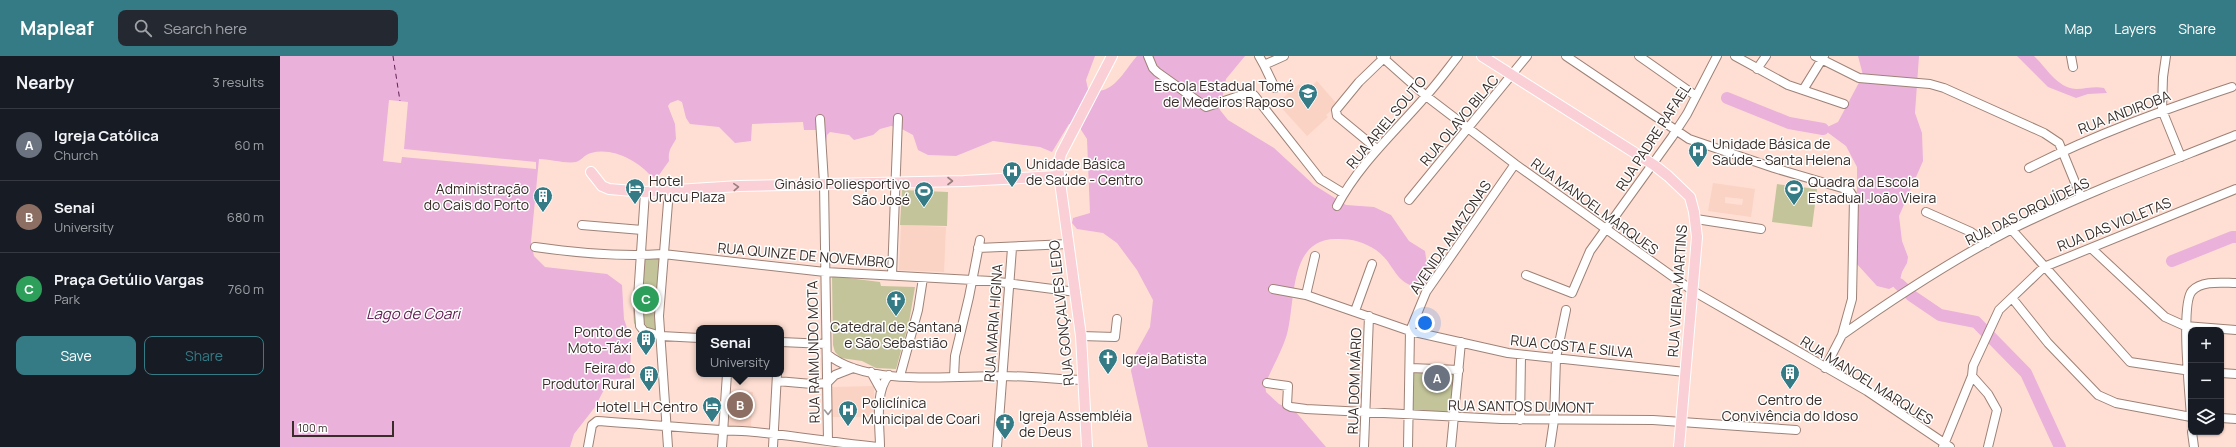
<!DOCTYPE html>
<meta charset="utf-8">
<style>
:root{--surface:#171b24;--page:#242831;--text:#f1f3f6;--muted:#9ea1a6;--line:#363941;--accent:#347b85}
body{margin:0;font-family:Manrope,sans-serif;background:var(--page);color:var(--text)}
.controls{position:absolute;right:12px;bottom:12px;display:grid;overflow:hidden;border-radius:8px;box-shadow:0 1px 3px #0004}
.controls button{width:36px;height:36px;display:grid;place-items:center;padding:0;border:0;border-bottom:1px solid var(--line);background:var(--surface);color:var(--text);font:20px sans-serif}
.scale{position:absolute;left:12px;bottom:10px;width:102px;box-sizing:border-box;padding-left:4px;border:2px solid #382d28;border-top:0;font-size:11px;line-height:14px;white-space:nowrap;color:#382d28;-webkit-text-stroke:3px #fff;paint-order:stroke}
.you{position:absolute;left:1145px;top:267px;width:14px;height:14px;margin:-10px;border:3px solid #fff;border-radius:50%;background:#1a73e8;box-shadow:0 0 0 6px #1a73e833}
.badge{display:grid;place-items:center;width:26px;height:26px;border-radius:50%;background:var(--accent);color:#fff;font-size:13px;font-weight:700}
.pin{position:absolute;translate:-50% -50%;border:2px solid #fff;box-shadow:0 1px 4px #0006}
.popup{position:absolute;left:416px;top:269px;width:88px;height:52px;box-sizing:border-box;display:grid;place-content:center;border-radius:8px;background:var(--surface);filter:drop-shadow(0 1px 3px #0005);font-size:13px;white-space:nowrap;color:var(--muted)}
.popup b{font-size:15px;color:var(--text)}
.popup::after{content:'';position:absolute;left:50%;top:100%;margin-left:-8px;border:8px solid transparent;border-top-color:var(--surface)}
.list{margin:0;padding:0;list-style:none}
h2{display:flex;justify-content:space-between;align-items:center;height:52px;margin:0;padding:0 16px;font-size:17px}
h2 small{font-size:13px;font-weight:400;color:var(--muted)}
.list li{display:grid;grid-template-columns:26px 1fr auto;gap:12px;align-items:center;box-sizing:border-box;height:72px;padding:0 16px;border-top:1px solid var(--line)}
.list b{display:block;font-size:15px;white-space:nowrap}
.list p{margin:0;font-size:13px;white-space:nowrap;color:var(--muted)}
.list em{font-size:13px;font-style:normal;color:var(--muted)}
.actions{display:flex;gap:8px;padding:12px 16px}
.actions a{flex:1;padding:9px 0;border:1px solid var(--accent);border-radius:8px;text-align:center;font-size:14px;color:var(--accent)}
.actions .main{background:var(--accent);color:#fff}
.icon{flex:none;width:22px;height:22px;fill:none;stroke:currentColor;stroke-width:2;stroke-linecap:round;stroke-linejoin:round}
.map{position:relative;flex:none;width:1956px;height:391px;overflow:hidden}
header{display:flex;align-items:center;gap:24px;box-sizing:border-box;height:56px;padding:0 20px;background:var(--accent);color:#fff}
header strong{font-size:19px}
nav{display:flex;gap:22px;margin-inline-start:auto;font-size:14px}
.search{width:280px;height:36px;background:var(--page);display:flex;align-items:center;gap:10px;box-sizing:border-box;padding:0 14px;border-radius:8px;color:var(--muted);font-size:15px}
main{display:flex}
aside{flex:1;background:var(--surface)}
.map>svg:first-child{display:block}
.built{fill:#fad3c4;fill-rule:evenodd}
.green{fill:#c3c499}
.water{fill:#eab1da}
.pier{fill:#ffdfd3}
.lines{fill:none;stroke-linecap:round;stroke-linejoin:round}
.river{stroke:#eab1da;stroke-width:12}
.ferry{stroke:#622055;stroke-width:1;stroke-dasharray:5 4;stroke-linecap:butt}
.minor-casing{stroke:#9e8277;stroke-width:10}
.major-casing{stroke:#fff;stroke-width:12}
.minor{stroke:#fff;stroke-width:8}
.major{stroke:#facfd5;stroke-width:10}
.oneway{stroke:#997e7e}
.oneway2{stroke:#9c9694}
.labels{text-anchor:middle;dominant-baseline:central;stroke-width:3;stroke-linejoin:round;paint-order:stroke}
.poi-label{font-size:14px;fill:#382d28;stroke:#fff;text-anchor:start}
.street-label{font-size:14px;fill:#382d28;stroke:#fff}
.water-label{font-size:15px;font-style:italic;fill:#622055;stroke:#fff}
</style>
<header>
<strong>Mapleaf</strong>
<div class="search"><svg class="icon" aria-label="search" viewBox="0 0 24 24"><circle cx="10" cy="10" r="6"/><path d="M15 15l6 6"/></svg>Search here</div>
<nav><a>Map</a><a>Layers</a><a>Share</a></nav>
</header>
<main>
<aside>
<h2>Nearby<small>3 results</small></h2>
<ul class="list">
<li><span class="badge" style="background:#6b7280">A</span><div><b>Igreja Católica</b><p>Church</p></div><em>60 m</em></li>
<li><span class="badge" style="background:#8d6e63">B</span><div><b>Senai</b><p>University</p></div><em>680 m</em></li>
<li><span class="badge" style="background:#2e9e5b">C</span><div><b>Praça Getúlio Vargas</b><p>Park</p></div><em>760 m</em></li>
</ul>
<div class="actions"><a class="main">Save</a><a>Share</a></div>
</aside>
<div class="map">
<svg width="1956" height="391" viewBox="0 0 1956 391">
<rect width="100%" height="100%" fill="#ffdfd3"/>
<path class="built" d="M1037,25L1058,49L1046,59L1048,61L1027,80L997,47L1019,28L1025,36Z
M1433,127L1475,133L1471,161L1428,155ZM1445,141L1463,143L1462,149L1445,147Z
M621,169L666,171L664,216L619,214Z
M594,330V361H551V331Z
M448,335L473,336L471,371L446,370Z"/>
<path class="green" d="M1497,128L1537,133L1532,171L1492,166Z
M622,134L668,136L667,170L620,169Z
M357,201L380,203L377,275L360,277L354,267L353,255Z
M552,220L600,226L601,230L635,231L629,266L616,313L596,312L582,305L561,302L555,296L553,289Z
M1133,314L1177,316L1173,359L1131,357Z"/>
<path class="water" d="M0,0H815L806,24L808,33C832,42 843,16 857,0H965L946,23L940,54L948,64L994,92L1034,129L1066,149L1094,151L1111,159L1129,185L1145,195L1149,222L1143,232C1114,230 1116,208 1096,194C1084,186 1072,183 1059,183C1008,180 1016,245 1007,278C1002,295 992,312 985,328L986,336L999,348L1015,355L1046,391H868L851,315L853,302L870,271L873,244L857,214L837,187L823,177L797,173L792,167L793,162L810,157L807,83L798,69L789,68L772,96L760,91L713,85L676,100L648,99L638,94L633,79L620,72L611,70L600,73L593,79L574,84L569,79L550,76L547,79L545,95L538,74H524L523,66L472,68L471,85L455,87L439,71L410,68L406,62L402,46L398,44L390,47L388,50L395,68L396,83C391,92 388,94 389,105L379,119L372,121C358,105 333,91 311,97C305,98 301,105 296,106C287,108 268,103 259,103L251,186L254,200L265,211L327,218L342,229L344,263L351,284L350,322L329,324L315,351L294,378L290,391H0Z
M1578,0H1639L1635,57L1642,77L1643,105L1619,160L1622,185L1628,201L1627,207L1622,216L1619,228L1609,233L1597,230L1576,207L1571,162L1577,134V111L1566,90L1543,73L1558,66L1583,19Z
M1737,0H1754C1766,11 1777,32 1796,33C1806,33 1814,30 1824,32L1827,37L1808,38L1796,42L1768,31Z"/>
<path class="pier" d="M109,44L128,46L124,93L256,106V113L122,101L121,107L103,105Z"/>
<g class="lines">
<path class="river" d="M1447,42L1509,67L1543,73
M1892,205L1952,181H1956
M1619,228L1632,240L1660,259L1696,266L1746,317L1780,391"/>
<path class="ferry" d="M113,0L120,45"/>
<g class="minor-casing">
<path id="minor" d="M868,0L873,12L877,16L926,51L962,39H974L1040,123L1063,137
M979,0L984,9L1004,0
M1101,0L1146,40L1235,108L1413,235L1587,335L1670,391
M1286,0L1409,83L1494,112L1569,134L1574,142L1572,243L1562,279L1545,312
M1359,0L1416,40
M1455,0L1508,29L1564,48
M1535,0L1579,22L1650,28L1664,32L1764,77L1779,87L1801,141
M1791,0L1793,11
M1886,0L1883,21L1882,54L1901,101
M984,9L995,32
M1477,13L1486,0
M1523,34L1544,0
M540,63L544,127L548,385
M1097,93L1057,60L1056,54L1079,26L1106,0
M1749,112C1814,79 1883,54 1952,31
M365,136L358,242L360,270L364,275L381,280L419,282
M1129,144L1247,0
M1057,150C1079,108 1115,76 1145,41C1157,28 1167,14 1178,0
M1646,156L1691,176L1707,187
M1416,163L1481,173
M302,169L362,174
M1732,174L1850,306L1911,315
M255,191C297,197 340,201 383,198L545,216L711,225L796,236
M698,192L789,188
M1811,192L1885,261L1905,270L1956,274
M612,219L618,62
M1246,219L1292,237L1310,195L1392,81L1407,58L1437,0
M993,233L1026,239L1130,275L1228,297L1405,316
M1026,239L1035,200
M1732,242L1768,287L1818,339L1836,347L1911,361
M1075,255L1092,208
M1562,279C1617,240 1672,204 1732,173C1805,137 1881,109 1956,79
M801,280L835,281L837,263
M501,286L546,288
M547,298C587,331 671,320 720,320C748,320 775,323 803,324
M1131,312L1179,314
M591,316L601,334
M1941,317L1956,318
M620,320L638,254L643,222
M1692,320L1708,338L1717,354L1708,391
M674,321L675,300L689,241L700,184
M497,325L532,328L547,327
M547,327L555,319L573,312
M987,327L1008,330L1007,349L1011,351L1026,353L1221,363L1373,364L1516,374
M1911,362C1910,340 1900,248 1912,235C1922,224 1943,227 1956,227
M1941,362L1956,363
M1240,364L1241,300
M1912,376L1914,391
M308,391L312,369L317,365C365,368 414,373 462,375C508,378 553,387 599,391
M388,391L379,260L389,134
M442,391L447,318
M493,391L497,318
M600,391C600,370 594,336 609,319
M717,391L732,192
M1084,391L1089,260
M1128,391L1130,275L1146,236L1235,108
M1171,391L1181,286
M1270,391L1274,364L1276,302L1286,254
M1663,391L1692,320L1693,310L1719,254L1764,211L1956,133"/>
</g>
<g class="major-casing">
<path id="major" d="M1202,0L1374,109L1388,120L1410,141L1414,156L1417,181L1399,391
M311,116L322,130L329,133L365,136L459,130L684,125L778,120
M807,391L801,280L778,111L781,98L832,0"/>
</g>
<use href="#minor" class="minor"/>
<use href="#major" class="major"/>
</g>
<defs><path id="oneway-chevron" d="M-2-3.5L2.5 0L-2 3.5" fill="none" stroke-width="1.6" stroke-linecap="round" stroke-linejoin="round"/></defs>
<g class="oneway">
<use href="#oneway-chevron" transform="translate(670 125)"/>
<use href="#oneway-chevron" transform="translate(456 131) rotate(-3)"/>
</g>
<use class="oneway2" href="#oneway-chevron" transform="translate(548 356) rotate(89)"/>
<defs>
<g id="school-pin" transform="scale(1)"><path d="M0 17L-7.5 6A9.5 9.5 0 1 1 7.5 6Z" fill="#347b85" stroke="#fff"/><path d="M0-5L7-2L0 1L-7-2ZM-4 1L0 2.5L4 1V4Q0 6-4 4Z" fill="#fff"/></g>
<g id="hospital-pin" transform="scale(1)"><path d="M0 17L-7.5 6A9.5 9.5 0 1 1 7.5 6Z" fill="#347b85" stroke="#fff"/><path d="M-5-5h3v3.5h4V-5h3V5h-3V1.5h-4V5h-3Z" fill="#fff"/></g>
<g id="hotel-pin" transform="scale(1)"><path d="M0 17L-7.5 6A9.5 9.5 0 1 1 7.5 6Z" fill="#347b85" stroke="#fff"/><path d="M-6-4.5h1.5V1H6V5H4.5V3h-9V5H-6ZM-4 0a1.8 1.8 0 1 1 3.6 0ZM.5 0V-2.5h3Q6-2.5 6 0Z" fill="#fff"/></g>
<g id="stadium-pin" transform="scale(1)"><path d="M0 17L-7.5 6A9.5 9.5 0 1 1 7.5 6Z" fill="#347b85" stroke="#fff"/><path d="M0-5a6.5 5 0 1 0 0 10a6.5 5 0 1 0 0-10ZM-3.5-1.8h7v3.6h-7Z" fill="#fff"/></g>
<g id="building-pin" transform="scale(1)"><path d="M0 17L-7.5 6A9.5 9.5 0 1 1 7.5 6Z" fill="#347b85" stroke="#fff"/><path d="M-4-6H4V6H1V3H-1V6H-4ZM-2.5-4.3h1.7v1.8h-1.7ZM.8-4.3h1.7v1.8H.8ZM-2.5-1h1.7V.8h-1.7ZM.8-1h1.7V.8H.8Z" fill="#fff"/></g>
<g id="church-pin" transform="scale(1)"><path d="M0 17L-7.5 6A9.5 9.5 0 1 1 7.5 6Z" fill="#347b85" stroke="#fff"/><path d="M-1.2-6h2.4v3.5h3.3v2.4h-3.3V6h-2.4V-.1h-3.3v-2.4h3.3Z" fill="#fff"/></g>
</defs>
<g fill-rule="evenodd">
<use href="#school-pin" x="1028" y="37"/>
<use href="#hospital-pin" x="1418" y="95"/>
<use href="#hospital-pin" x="732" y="115"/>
<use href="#hotel-pin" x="355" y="132"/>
<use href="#stadium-pin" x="1514" y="133"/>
<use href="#stadium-pin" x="644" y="135"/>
<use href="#building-pin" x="263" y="140"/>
<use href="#church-pin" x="616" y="244"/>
<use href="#building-pin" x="366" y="283"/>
<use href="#church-pin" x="828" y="302"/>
<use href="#building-pin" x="1510" y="317"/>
<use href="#building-pin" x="369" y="319"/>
<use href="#hotel-pin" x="432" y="350"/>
<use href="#hospital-pin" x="568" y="354"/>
<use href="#church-pin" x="725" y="367"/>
</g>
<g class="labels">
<g class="poi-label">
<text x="1014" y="29" text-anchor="end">Escola Estadual Tomé<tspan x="1014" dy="16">de Medeiros Raposo</tspan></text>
<text x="1432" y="87">Unidade Básica de<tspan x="1432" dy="16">Saúde - Santa Helena</tspan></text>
<text x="746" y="107">Unidade Básica<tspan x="746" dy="16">de Saúde - Centro</tspan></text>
<text x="369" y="124">Hotel<tspan x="369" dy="16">Urucu Plaza</tspan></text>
<text x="1528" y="125">Quadra da Escola<tspan x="1528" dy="16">Estadual João Vieira</tspan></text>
<text x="630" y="127" text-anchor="end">Ginásio Poliesportivo<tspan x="630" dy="16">São José</tspan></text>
<text x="249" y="132" text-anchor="end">Administração<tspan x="249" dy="16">do Cais do Porto</tspan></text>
<text x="616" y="270" text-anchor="middle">Catedral de Santana<tspan x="616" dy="16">e São Sebastião</tspan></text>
<text x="352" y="275" text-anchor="end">Ponto de<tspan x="352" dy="16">Moto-Táxi</tspan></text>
<text x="842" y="302">Igreja Batista</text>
<text x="355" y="311" text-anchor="end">Feira do<tspan x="355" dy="16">Produtor Rural</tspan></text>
<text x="1510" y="343" text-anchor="middle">Centro de<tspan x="1510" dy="16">Convivência do Idoso</tspan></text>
<text x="582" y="346">Policlínica<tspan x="582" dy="16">Municipal de Coari</tspan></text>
<text x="418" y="350" text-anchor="end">Hotel LH Centro</text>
<text x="739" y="359">Igreja Assembléia<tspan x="739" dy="16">de Deus</tspan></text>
</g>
<g class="street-label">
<text transform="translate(1844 56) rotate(-21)">RUA ANDIROBA</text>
<text transform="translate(1179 64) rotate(-50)">RUA OLAVO BILAC</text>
<text transform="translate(1106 66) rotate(-50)">RUA ARIEL SOUTO</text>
<text transform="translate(1373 81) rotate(-57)">RUA PADRE RAFAEL</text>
<text transform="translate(1315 150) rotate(36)">RUA MANOEL MARQUES</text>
<text transform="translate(1747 155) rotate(-26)">RUA DAS ORQUÍDEAS</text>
<text transform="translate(1834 168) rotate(-22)">RUA DAS VIOLETAS</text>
<text transform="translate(1170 181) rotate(-56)">AVENIDA AMAZONAS</text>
<text transform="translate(526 199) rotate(5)">RUA QUINZE DE NOVEMBRO</text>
<text transform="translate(1397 235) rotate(-86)">RUA VIEIRA MARTINS</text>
<text transform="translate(781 257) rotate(-96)">RUA GONÇALVES LEDO</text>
<text transform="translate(713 267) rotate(-86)">RUA MARIA HIGINA</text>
<text transform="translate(1292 290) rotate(6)">RUA COSTA E SILVA</text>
<text transform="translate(533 296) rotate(-91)">RUA RAIMUNDO MOTA</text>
<text transform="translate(1587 324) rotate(32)">RUA MANOEL MARQUES</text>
<text transform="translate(1074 325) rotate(-88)">RUA DOM MÁRIO</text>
<text transform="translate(1241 350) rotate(1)">RUA SANTOS DUMONT</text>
</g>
<g class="water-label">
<text x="133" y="257">Lago de Coari</text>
</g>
</g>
</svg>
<div class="controls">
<button>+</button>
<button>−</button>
<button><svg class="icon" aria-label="layers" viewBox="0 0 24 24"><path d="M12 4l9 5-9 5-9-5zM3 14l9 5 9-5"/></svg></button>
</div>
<div class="scale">100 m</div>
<div class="you"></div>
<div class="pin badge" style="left:1157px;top:322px;background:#6b7280">A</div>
<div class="pin badge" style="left:460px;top:349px;background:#8d6e63">B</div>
<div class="popup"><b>Senai</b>University</div>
<div class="pin badge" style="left:366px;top:243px;background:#2e9e5b">C</div>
</div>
</main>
